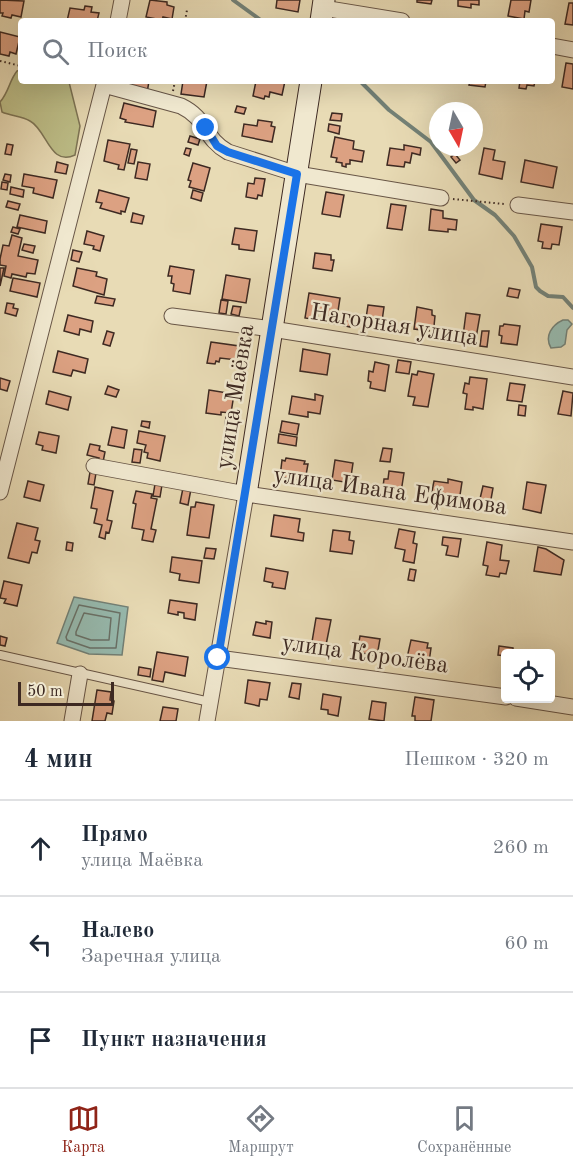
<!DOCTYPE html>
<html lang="ru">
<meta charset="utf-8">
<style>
:root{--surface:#fff;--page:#f2f2f3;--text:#1f2937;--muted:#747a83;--line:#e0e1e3;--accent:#8f2418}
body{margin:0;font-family:"Old Standard TT",serif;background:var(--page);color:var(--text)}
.controls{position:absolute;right:18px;bottom:18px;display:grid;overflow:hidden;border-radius:6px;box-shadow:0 6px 24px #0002}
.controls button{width:54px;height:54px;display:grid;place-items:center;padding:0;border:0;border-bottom:2px solid var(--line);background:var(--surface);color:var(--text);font:30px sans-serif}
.compass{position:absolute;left:429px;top:102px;width:54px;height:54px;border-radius:50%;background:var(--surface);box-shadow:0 6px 24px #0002;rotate:171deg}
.scale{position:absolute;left:18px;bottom:15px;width:96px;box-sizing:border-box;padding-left:6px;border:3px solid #3d2922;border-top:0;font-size:16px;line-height:21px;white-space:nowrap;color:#3d2922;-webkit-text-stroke:4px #f0e8cf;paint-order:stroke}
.stop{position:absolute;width:18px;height:18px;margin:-14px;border:4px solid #1a73e8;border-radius:50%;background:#fff}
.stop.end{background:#1a73e8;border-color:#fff;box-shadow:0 2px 6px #0008}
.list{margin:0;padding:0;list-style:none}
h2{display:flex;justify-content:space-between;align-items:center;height:78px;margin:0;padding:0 24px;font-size:26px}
h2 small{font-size:20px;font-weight:400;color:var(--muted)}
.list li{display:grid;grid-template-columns:39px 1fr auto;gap:18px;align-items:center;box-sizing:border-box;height:96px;padding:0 24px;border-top:2px solid var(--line)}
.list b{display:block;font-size:22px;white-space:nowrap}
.list p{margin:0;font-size:20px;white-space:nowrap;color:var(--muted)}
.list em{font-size:20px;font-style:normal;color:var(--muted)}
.icon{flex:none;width:33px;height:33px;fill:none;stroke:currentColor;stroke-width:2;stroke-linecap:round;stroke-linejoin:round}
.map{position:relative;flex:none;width:573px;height:721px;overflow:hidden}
.search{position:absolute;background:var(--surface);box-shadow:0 6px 24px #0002;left:18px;right:18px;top:18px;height:66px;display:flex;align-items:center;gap:15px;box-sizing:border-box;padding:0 21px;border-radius:6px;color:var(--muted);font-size:22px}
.sheet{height:366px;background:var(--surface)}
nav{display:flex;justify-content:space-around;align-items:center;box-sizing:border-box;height:84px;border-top:2px solid var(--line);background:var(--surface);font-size:16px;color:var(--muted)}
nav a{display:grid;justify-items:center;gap:3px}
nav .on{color:var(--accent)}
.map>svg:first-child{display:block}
.green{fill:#bdbe88;stroke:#7d7455;stroke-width:1.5}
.water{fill:#97bbb0;stroke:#738177;stroke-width:1.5}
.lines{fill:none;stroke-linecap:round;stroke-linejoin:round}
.shore{stroke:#6a7269;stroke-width:1.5}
.stream{stroke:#738177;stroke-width:4}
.building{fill:#dca182;stroke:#3d2922;stroke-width:1.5}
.lane-casing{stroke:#685647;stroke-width:10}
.street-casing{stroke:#685647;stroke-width:17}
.secondary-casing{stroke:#3d2922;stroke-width:23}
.path{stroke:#3d2922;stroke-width:2;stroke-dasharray:1.5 3;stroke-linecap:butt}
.lane{stroke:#f0e8cf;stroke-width:8}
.street{stroke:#f0e8cf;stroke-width:15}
.secondary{stroke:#f0e8cf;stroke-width:21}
.route{stroke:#1a73e8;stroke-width:8}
.labels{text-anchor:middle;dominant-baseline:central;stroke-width:5;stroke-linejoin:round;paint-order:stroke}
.street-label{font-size:24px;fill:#3d2922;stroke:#f0e8cf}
</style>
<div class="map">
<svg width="573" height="721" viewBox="0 0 573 721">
<rect width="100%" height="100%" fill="#e8dbb5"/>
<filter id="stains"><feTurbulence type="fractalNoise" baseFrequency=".00333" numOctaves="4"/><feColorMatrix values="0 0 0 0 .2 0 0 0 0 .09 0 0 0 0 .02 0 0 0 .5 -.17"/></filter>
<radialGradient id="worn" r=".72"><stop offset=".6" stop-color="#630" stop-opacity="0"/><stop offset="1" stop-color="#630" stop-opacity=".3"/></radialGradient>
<path class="green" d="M21,70V81L69,82L80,126L75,155C50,167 47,130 30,121C22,116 11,116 2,112L0,102C9,92 9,81 17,71Z"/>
<path class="water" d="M563,320H568L572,324L567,330L565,344L561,347L551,348C544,336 552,325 563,320Z
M74,597L128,607L122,655L89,654L57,643Z"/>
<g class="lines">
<path class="shore" d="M79,605L120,613L116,648H90L67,640L66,637Z
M84,613L111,618L109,640H91L76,635V632Z"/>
<path class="stream" d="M233,0L262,21
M360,81L389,110L431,142L474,200L495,215L514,236L532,267L536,287L540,291L548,296L563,297L573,308"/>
</g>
<path class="building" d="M0,0L24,1L21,17L12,15L11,18L2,16L3,13H0Z
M150,0L167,2V5L174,7L172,19L163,17L162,20L146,17Z
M277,0H300L298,12L276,8Z
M417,0H432L431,4L417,2Z
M458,0H479V5L471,4V8L458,6Z
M511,0H531L529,12L525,11L524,19L508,16Z
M569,3H573V25L565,24Z
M85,6L92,7L91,12L99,13L97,21H67L70,8L84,10Z
M0,32L20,37L16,54L10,52L9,56L0,54Z
M566,63L573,64V89L562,87Z
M125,81H149L147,93L124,88Z
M183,81H207L204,97L181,94Z
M256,81H285L282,95L270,92L269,97L265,96L264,99L253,96Z
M470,81H486L485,87L469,85Z
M520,81H535L534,86L527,85L526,89L519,88Z
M124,103L156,111L153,127L125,122L126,120L120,118Z
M237,106L246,108L244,114L235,112Z
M332,113L342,114L341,121L330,120Z
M258,120L272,122L271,126L275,127L272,142L242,136L244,124L257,126Z
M329,124L340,126L339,134L328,131Z
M190,136L200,139L198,145L188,142Z
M335,137L354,141L353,149L364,151L362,162L350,160V164H346V167L342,166V163L336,162L337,158L331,157Z
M108,140L130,144L124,170L118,169L119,165L104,161Z
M7,144L13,145L11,155L5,154Z
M404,145L421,148L420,155L412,153L410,163L405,162L404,167L387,165L390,148L404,150Z
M186,148L191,149L189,156L184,154Z
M484,148L495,150L493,160L505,162L502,179L479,174Z
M131,149L137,150L134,164L128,163Z
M455,154L460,160L456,163L451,157Z
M525,160L557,167L553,188L521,182Z
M57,162L68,165L66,174L55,172Z
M138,162L150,164L147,180L135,178Z
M193,163L210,168L204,191L189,187L191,181L188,180Z
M5,174L11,175L10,182L3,180Z
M24,174L57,180L53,198L33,193L34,188L22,186Z
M255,178L265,179L262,196L258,195L257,199L246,197L248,183L254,184Z
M2,182L8,183L7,190L1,189Z
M11,187L24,190L23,197L10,194Z
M99,190L129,198L125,212L121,211V214L100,208L102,203L96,202Z
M193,190L203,193L201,201L191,198Z
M326,192L344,195L340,217L322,214Z
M8,201L20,204L18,210L6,207Z
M391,204L406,206L402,230L387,228Z
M431,209L443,211V218L457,220L456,230L448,229V232L429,230Z
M133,213L144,216L142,224L131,222Z
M20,215L47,221L45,233L17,227Z
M541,224L562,227L559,245L552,244L551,249L542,248L543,242L538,241Z
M13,227L20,229L18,234L11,232Z
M235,228L257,231L254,251L239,249V245L232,244Z
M87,231L104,236L100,251L93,249L94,246L84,244Z
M12,235L22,238L18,256L38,260L35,274L27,273L26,277L12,274L11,278L4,276L6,266L0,265V259L3,245L9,246Z
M24,244L35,246L33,253L22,250Z
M73,250L82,252L79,262L71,260Z
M315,253L331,255V260H334L332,271L313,268Z
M170,266L194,270L190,294L173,291L174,284L171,283L172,276H168Z
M0,268H4L0,286Z
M77,268L97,272L96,276L107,279L104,295L73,286Z
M226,275L250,279L246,303L222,299Z
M13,278L40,283L37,297L10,291Z
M509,288L520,290L518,298L507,296Z
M309,293L340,298L336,324L325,322L327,312L318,311L317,320L305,318Z
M97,296L115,299L113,306L95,303Z
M221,300L228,301L226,314L219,313Z
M7,303L14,304L13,308L18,309L16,316L5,313Z
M368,305L384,307L381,328L365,325Z
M233,306L241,307L239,316L231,314Z
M417,307L432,310V315L435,316L434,326H430L429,331L414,329Z
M343,313L352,315L350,327L341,325Z
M466,313L480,315L476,338L463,336Z
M68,315L93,321L91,332L80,329L79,335L64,331Z
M504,324L520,326L517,345L501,343L502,336L499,335L500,326H503Z
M107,331L114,333L110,346L103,344Z
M482,331H489L487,347L480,346Z
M211,342L239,346L237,360L220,358L219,362L216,361L215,364L207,363Z
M303,349L330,354L327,375L300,371Z
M58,351L88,359L85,373L73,370L71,376L53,372Z
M398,360L411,362L409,374L396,372Z
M375,362L389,365L385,391L370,388L371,382L368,381L369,371L373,372Z
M418,371L434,374L428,407L413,405L415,397L408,396L412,374L417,375Z
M470,377L487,379L483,409L473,407V410L465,409L467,394L463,393L465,383L469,384Z
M0,378L10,381L7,391L0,389Z
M510,383L525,385L522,402L507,400Z
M108,386L119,390L116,397L105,394Z
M209,390L234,394L231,413L221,412V415L206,413Z
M49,391L71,397L68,410L46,404Z
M563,391L573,393L571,416L558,414Z
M315,394L323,396L320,414L308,412V417L289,414L292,396L315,400Z
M519,405L526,406L525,416L518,415Z
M226,417L238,419L237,427L225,425Z
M142,421L150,422L149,428L141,426Z
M282,421L299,424L297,435L280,432Z
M112,427L127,430L124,448L108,445Z
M139,431L165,436L160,461L147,458L148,453L144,452L146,445L137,443Z
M39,432L59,436L56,453L42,450L43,446L36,444Z
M279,434L297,437L296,446L278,443Z
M90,444L100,446L99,450L105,452L103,462L98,461L99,458L87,455Z
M383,448L392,449L390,462L380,461Z
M134,449L142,450L140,463L132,462Z
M286,458L305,461L304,464H308L305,481L280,477L282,460L285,461Z
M335,460L353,463L350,483L332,480Z
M389,471L404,473L401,492L386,490V487H383L384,479H388Z
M90,472L96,473L94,485L88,484Z
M448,479L462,482L460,495H454L453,500L431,496L434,481L448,483Z
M28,481L44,485L40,501L24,497Z
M527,482L546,485L541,513L523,509Z
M155,484L162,485L160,497L153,496Z
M483,486L493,488L490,505L479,503Z
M95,487L113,491L107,520L112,521L109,533L106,532L105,539L99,537L102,525L94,523L97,509L91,508Z
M183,488L191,489L188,505L180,503Z
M136,491L152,494L151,498L157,499L151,529L156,530L153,542L142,540L144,530L132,528L136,504L133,503Z
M196,502L214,505L209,538L187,535L191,507H195Z
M274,515L300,519L298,532L304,533L303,541L271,536Z
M17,523L38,528L35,540L40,541L37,553L32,552L29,563L8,558Z
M399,529L415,532L413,543L417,544L414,563L403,561L405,550L395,548Z
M333,530L350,532L349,540L354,541L352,554L330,551Z
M443,537L461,539L458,557L446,555L448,546L442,545Z
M67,542L73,543L72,551L66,550Z
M487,542L502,545L500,560L509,561L506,574L500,573L499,577L486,575L488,566L483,565Z
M538,547L546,549L564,560L561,575L534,571Z
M206,548L216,549L214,559L204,558Z
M172,557L202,561L199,583L179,580L180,574L170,572Z
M266,568L288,572L285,589L272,587L273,583L264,581Z
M410,569L416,570L414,581L408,580Z
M4,581L22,585L17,606L4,603L6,599L0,598Z
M170,600L197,604L195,620L184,618V613L178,612V615L168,613Z
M316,618L331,620L326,645L312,642Z
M266,621L272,622L270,638L253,635L256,622L266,624Z
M0,636L7,638L5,646L0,645Z
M360,636L380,639L377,656L362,653L363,649L358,648Z
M411,640L428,643L427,648H431L429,662L407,658Z
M499,646L513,648V654H506V656L498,655Z
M157,652L188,657L185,676L165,672L163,682L152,680Z
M139,667L151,669L150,677L138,675Z
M248,680L270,683L267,700L260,699L259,706L245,703Z
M292,683L301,684L299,699L289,697Z
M97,690L111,692L110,700L114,701L112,714L107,713L105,721H92Z
M323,694L341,697L338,716L328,714V710L321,709Z
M415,697L434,700L431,721H415V716H412Z
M372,701L386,703L384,721L369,719Z
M163,707L178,709L176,721H160Z"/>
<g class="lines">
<g class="lane-casing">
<path id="lane" d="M0,655L210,702"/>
</g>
<g class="street-casing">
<path id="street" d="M323,8L402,21
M118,21L122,0
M552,46L573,50
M104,85L181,106C208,119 203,138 228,152L297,174L441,198
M518,205L573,212
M172,316L272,329L573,377
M94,466L246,494L573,542
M0,492L105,81
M218,658L506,697
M516,698L573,707
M72,721L80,674
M207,721L246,494"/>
</g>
<g class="secondary-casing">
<path id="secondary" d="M321,21L324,0
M246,494L311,81"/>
</g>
<path class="path" d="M185,21L187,10
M0,61L21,66
M173,91L175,81
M453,199L504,204"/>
<use href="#lane" class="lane"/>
<use href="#street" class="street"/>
<use href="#secondary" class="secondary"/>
</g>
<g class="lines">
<path class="route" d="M206,128L217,146L228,152L297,174L218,658"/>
</g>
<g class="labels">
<g class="street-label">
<text transform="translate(394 326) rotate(9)">Нагорная улица</text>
<text transform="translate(236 397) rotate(-81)">улица Маёвка</text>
<text transform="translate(390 492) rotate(8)">улица Ивана Ефимова</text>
<text transform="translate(365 655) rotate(8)">улица Королёва</text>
</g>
</g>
<rect width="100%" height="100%" filter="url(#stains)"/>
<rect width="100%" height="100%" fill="url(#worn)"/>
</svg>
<div class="controls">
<button><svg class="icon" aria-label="locate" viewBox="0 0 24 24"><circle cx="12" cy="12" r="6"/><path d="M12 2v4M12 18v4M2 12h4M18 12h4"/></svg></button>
</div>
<svg class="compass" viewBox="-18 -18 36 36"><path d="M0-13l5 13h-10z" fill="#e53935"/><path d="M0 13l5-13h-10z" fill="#747a83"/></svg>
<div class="scale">50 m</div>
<div class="stop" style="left:218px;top:658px"></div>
<div class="stop end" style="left:206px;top:128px"></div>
<div class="search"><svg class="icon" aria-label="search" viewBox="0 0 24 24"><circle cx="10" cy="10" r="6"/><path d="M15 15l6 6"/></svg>Поиск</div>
</div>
<section class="sheet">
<h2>4 мин<small>Пешком · 320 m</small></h2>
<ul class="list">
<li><svg class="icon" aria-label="ahead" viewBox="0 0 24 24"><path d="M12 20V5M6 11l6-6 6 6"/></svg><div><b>Прямо</b><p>улица Маёвка</p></div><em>260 m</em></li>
<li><svg class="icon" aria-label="left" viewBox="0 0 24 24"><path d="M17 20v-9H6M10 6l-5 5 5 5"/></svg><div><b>Налево</b><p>Заречная улица</p></div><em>60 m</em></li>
<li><svg class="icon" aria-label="arrive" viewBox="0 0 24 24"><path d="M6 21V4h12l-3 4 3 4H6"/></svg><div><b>Пункт назначения</b></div></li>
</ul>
</section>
<nav>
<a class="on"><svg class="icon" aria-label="map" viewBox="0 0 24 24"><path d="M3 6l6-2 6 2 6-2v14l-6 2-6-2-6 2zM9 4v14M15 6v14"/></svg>Карта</a>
<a><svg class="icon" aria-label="directions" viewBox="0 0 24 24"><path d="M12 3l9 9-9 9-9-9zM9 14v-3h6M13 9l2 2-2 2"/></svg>Маршрут</a>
<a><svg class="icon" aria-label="saved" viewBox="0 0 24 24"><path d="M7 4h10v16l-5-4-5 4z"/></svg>Сохранённые</a>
</nav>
